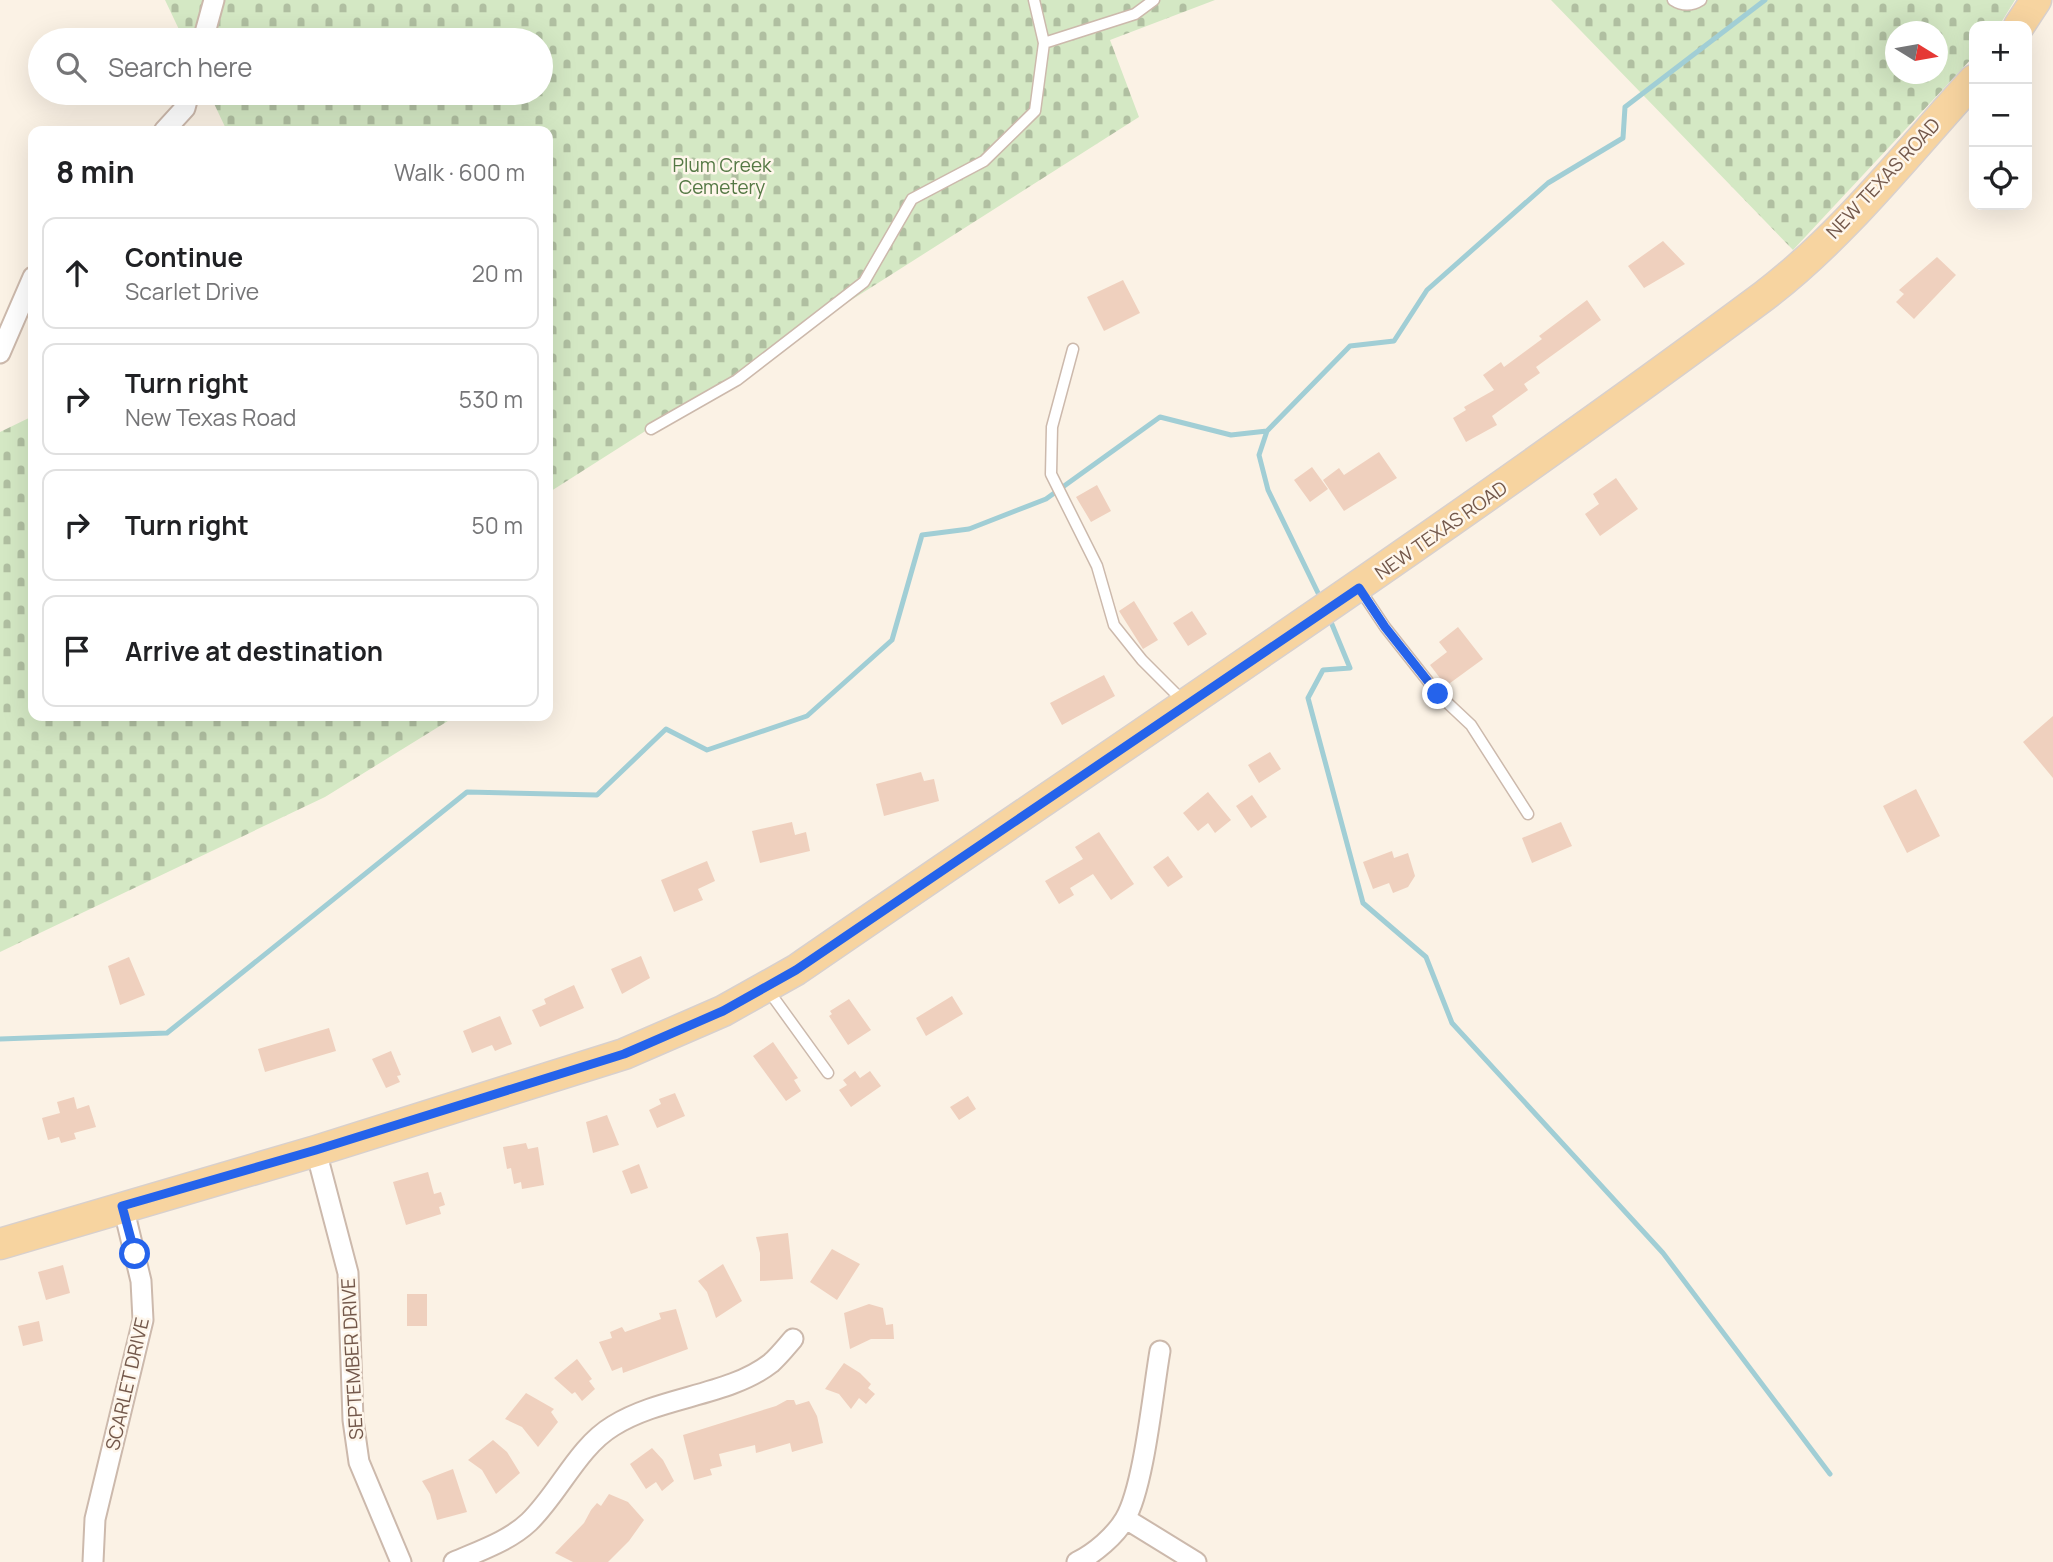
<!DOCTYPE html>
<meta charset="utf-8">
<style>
:root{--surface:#fff;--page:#f2f2f2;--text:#202124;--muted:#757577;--line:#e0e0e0}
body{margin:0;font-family:Manrope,sans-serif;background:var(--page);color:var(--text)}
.controls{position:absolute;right:21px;top:21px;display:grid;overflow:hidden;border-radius:14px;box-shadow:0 7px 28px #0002}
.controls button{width:63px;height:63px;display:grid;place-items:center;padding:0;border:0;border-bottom:2px solid var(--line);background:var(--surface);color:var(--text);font:35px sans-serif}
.compass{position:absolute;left:1885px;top:21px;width:63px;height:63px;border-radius:50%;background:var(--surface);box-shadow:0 7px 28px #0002;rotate:101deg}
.stop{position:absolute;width:21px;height:21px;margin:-16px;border:5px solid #2563eb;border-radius:50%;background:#fff}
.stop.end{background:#2563eb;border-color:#fff;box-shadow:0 2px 7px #0008}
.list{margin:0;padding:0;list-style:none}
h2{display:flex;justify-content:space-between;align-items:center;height:91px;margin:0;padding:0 28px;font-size:30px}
h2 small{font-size:23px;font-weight:400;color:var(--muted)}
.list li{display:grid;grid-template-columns:46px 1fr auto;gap:21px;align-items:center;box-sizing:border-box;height:112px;margin:0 14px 14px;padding:0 14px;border:2px solid var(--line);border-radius:14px}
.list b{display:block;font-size:26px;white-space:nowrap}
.list p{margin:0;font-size:23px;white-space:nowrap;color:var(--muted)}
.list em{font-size:23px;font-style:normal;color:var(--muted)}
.icon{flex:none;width:38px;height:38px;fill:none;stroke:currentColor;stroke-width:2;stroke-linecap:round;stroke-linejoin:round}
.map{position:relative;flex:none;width:2053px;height:1562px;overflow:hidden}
.search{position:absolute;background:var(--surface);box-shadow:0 7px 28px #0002;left:28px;top:28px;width:525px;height:77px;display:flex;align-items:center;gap:18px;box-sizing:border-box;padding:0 24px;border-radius:38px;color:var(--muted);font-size:26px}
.panel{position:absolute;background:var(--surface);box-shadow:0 7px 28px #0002;left:28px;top:126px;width:525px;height:595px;border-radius:14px}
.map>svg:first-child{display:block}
.cemetery{fill:url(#cemetery-stones);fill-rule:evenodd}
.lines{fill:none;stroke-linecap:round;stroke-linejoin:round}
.stream{stroke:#a1ced5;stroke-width:5}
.building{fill:#efd0be}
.service-casing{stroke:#ccb9ac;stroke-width:13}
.minor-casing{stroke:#ccb9ac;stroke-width:23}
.primary-casing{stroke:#d8d0cd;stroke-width:33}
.service{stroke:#fff;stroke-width:10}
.minor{stroke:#fff;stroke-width:19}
.primary{stroke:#f7d4a0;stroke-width:30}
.route{stroke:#2563eb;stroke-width:9}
.labels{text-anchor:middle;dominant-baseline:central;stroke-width:5;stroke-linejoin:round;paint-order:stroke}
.park-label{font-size:19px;fill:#547844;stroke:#fef6eb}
.street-label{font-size:19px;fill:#73584b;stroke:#fef6eb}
</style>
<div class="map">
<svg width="2053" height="1562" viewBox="0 0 2053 1562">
<defs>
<pattern id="cemetery-stones" width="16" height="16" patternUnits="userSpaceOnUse" patternTransform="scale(1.75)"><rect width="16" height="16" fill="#d4e8c4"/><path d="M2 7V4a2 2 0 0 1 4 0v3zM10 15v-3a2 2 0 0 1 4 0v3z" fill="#b0bfa1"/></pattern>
</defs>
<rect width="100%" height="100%" fill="#fbf2e5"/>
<path class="cemetery" d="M165,0H1215L1110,40L1139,117L548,493V131H227L209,93H541V40H184Z
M1551,0H2015L1999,26H1974V56L1793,250ZM1896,32H1938V74H1896Z
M33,416V716H456L325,797L0,952V432Z"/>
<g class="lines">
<path class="stream" d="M1320,597L1268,490L1259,455L1267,431L1350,346L1394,341L1427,290L1548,183L1623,138L1625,107L1765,0
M1331,622L1350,668L1323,670L1308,698L1363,903L1426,957L1452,1023L1663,1253L1830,1474
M0,1039L167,1033L467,792L597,795L666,729L707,750L807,716L892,640L922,535L969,529L1046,499L1160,417L1231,435L1267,431"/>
</g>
<path class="building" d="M1663,241L1685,264L1644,288L1628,266Z
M1937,257L1956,275L1914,319L1896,302L1904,294L1899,290Z
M1123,280L1140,313L1104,331L1087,297Z
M1587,300L1601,320L1536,367L1540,373L1524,384L1528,390L1492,416L1497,425L1466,442L1453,418L1466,410L1464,407L1494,390L1483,375L1501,362L1504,367L1542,339L1539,336Z
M1379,452L1397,478L1344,511L1323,480L1339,468L1344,475Z
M1312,467L1328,489L1310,502L1294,480Z
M1616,478L1638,509L1600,536L1585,514L1599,504L1593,494Z
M1097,485L1111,511L1091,522L1076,497Z
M1134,601L1158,640L1143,649L1119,611Z
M1192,611L1207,634L1188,646L1173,623Z
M1458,627L1483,659L1446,686L1430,665L1447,652L1439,642Z
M1104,675L1115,696L1062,725L1050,703Z
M2053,716V778L2023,742Z
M1270,752L1281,769L1259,783L1248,765Z
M921,772L924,781L934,779L939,801L884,816L876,784Z
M1916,789L1940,836L1907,853L1883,806Z
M1208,792L1231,820L1215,833L1208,823L1198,831L1183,813Z
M1252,795L1267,817L1251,828L1236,806Z
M792,822L795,835L806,832L810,851L760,863L752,831Z
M1561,822L1572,846L1532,863L1522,838Z
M1099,832L1134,884L1111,900L1093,874L1070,888L1074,895L1059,904L1045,881L1083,859L1075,847Z
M1392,851L1394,858L1408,853L1415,876L1408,887L1393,893L1389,883L1373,889L1363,862Z
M1168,856L1183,877L1168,887L1153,867Z
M707,861L715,881L698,889L703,900L674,912L661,880Z
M641,956L650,978L622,994L611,969Z
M129,957L145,995L120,1005L108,966Z
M574,985L584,1008L540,1027L532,1010L546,1004L544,999Z
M952,996L963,1014L926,1036L916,1018Z
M849,999L871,1030L848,1045L829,1016L832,1014L830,1011Z
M500,1016L512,1044L495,1051L492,1045L472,1053L463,1031Z
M329,1028L336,1051L265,1072L258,1049Z
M773,1042L798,1078L794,1080L801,1091L786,1101L753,1056Z
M391,1051L401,1075L397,1076L400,1082L386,1088L372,1059Z
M855,1071L860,1078L870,1071L881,1086L851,1107L839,1090L847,1085L843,1080Z
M675,1093L685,1116L657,1128L649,1110L661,1104L659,1099Z
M968,1096L976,1109L959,1120L950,1107Z
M74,1097L77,1109L89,1105L96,1127L74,1133L76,1139L61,1143L59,1137L48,1140L42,1118L60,1113L57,1102Z
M607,1115L619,1145L593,1153L586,1122Z
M526,1143L528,1149L538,1147L544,1185L522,1189L521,1182L514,1184L511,1168L507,1169L503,1147Z
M639,1164L648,1188L631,1194L622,1171Z
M428,1172L434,1194L441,1192L445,1205L439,1207L441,1214L406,1225L393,1182Z
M788,1233L793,1279L760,1281V1253L756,1237Z
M832,1249L860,1264L837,1300L810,1282Z
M723,1264L742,1301L716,1318L707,1292L698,1281Z
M63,1265L70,1293L46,1300L38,1272Z
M407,1294H427V1326H407Z
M869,1304L883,1308L886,1325L893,1324L894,1339H871L850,1349L844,1313Z
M676,1309L688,1349L623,1373L622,1367L612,1371L599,1342L612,1338L610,1332L622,1327L625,1332L661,1319L659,1313Z
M39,1321L43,1341L23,1346L18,1326Z
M577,1359L592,1379L589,1381L595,1389L582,1401L575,1392L572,1394L554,1378Z
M844,1363L860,1373L871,1384L868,1388L875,1394L866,1404L859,1398L851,1409L839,1394L825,1389Z
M526,1393L554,1409L551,1412L558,1422L538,1447L522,1427L505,1419Z
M787,1400H794L796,1405L809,1401L817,1416L823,1443L792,1452L790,1443L756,1453L755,1445L719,1454L722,1466L710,1469L712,1475L694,1480L683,1435L776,1406Z
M493,1440L507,1452L520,1473L496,1494L482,1470L468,1460Z
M652,1448L663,1460L674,1481L662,1491L656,1482L646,1489L630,1464Z
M453,1469L467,1512L437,1520L430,1494L422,1481Z
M609,1494L628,1502L644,1520L629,1541L608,1562H573L555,1553L584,1523L591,1510L597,1503L601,1506Z"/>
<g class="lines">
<g class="service-casing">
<path id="service" d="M1673,0C1682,6 1692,6 1701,0
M1044,43L1135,14L1154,0
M1073,349L1052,427L1051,474L1097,566L1114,625L1142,660L1183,701
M651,429L737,380L864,282L912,199L984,161L1035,111L1044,43L1034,0
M1359,588L1385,627L1438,694L1471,725L1528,814
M768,990L828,1073"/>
</g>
<g class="minor-casing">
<path id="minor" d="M203,40L214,0
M164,131L185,108L189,93
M0,353L33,277
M316,1151L348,1273L353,1420L359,1462L401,1562
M1126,1519L1196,1562
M93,1562L95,1519L143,1320L141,1281L123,1206
M454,1562C479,1551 509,1541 529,1522C559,1493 578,1447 613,1426C661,1396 729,1396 771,1363C779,1356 786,1347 793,1339
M1077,1562C1095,1553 1115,1536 1125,1519C1144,1487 1153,1391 1160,1351"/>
</g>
<g class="primary-casing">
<path id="primary" d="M2019,26L2036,0
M0,1244L316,1151L624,1054L723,1011L796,970C1120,747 1448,531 1764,296C1843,236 1907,153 1974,80"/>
</g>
<use href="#service" class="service"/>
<use href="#minor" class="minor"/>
<use href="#primary" class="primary"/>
</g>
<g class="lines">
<path class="route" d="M135,1254L122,1206L316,1150L624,1054L723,1011L796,970L1359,588L1385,627L1438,694"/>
</g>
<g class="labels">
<g class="park-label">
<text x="722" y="165">Plum Creek<tspan x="722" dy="22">Cemetery</tspan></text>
</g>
<g class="street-label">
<text transform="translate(1883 178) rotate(-47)">NEW TEXAS ROAD</text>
<text transform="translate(1441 530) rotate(-35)">NEW TEXAS ROAD</text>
<text transform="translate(352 1359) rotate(-93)">SEPTEMBER DRIVE</text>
<text transform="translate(127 1384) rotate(-77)">SCARLET DRIVE</text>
</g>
</g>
</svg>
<div class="controls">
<button>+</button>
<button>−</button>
<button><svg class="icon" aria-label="locate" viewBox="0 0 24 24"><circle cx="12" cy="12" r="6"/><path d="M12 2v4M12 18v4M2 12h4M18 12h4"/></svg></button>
</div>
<svg class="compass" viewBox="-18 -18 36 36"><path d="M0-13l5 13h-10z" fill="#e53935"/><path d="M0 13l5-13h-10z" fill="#757577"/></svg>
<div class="stop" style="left:135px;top:1254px"></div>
<div class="stop end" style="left:1438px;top:694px"></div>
<div class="search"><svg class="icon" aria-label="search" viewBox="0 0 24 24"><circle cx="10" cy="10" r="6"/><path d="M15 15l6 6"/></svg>Search here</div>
<section class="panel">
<h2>8 min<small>Walk · 600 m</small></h2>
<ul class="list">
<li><svg class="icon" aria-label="ahead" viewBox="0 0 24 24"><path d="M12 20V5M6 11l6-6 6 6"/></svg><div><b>Continue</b><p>Scarlet Drive</p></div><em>20 m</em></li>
<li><svg class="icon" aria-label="right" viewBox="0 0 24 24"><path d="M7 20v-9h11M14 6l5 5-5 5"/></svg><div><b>Turn right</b><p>New Texas Road</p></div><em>530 m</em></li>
<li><svg class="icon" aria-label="right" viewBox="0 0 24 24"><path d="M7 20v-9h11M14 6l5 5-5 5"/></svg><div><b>Turn right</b></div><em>50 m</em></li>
<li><svg class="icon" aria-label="arrive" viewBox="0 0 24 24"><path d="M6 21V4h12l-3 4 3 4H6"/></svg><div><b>Arrive at destination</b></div></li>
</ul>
</section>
</div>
